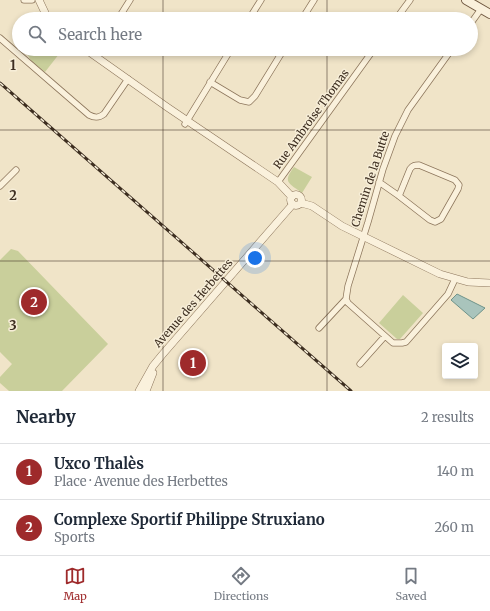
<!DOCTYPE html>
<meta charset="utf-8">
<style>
:root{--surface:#fff;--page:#f2f2f3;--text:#1f2937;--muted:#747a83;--line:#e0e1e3;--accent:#9e2a2b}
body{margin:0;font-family:Merriweather,serif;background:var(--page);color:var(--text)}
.controls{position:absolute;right:12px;bottom:12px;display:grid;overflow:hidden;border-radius:4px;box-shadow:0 2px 6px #0003}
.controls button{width:36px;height:36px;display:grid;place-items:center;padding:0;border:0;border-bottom:1px solid var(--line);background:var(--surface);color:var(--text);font:20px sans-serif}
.you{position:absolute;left:255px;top:258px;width:14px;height:14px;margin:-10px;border:3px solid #fff;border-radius:50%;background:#1a73e8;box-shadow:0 0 0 6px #1a73e833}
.badge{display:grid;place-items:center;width:26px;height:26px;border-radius:50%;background:var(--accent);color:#fff;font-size:13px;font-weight:700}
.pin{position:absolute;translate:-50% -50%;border:2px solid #fff;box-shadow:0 1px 4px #0006}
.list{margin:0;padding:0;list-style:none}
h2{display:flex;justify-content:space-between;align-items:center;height:52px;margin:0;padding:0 16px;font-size:17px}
h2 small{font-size:13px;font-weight:400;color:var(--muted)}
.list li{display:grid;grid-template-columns:26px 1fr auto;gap:12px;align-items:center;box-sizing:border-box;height:56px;padding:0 16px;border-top:1px solid var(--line)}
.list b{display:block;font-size:15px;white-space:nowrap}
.list p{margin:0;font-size:13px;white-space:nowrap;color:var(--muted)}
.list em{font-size:13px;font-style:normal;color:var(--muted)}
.icon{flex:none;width:22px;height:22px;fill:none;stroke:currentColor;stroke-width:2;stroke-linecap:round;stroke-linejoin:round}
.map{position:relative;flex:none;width:490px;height:391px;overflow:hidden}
.search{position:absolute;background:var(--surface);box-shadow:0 2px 6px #0003;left:12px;right:12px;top:12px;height:44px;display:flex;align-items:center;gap:10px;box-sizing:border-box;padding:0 14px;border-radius:22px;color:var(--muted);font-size:15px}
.sheet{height:164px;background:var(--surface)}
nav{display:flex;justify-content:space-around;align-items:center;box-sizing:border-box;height:56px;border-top:1px solid var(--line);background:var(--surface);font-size:11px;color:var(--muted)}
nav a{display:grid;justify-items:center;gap:2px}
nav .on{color:var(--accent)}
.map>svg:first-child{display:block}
.green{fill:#c9cf9b}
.water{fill:#a9c4bc;stroke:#6f938a}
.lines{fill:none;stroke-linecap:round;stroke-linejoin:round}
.minor-casing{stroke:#8d765c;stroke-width:7}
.tertiary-casing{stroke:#8d765c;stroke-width:8}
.secondary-casing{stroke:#6f573f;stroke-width:10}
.minor{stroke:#faf1dc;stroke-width:5.5}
.tertiary{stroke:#faf1dc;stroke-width:7}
.secondary{stroke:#faf1dc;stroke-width:8}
.rail-casing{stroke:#3d2e20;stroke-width:3}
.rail{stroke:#f7eed8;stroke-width:1.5;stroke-dasharray:4.5;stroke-linecap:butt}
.grid{fill:none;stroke:#3d2e20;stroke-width:1;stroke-opacity:0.55}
.labels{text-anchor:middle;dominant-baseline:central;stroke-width:3;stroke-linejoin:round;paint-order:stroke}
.street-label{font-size:11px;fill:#3d2e20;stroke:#f7eed8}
.grid-label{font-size:13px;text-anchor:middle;font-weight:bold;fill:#3d2e20;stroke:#f7eed8;stroke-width:3;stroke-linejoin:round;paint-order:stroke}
</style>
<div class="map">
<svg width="490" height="391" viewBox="0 0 490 391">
<rect width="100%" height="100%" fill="#f0e4c8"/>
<path class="green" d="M28,49H63L45,72C38,66 25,59 28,49Z
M294,167L312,177L302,193C289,183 282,183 294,167Z
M11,249L18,251L108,344L62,391H9L0,383V377L12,364L0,352V260Z
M403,295L423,313L400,339H397L379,323Z"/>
<path class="water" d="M457,294L485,308L473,319L451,300Z"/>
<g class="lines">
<g class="minor-casing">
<path id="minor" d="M24,0H32
M118,19L130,0
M249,19L261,0
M302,19L314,0
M396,19L410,0
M471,23L481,9
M0,38L89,115C95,118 99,118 104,114L128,79
M452,49L408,110L395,136L383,169L368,222L348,286L346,299L348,303L393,343H402L406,342L448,294L455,279
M210,82L240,100L249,102L255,96L284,49
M185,124L231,49
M278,182L374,49
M379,182L399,196L430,220L435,222L441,219L458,189L459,185L455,180L419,165C415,165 413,165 410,169L399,196
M0,186L16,170
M319,328L346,299
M360,364L385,336"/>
</g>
<g class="tertiary-casing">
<path id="tertiary" d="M39,0L48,19
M85,49L167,107L278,182L292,197
M290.5 200a5.5 5.5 0 1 1 11 0a5.5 5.5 0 1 1-11 0Z
M301,203L312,206L342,226L440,274L468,282L490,283
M139,391L153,366L162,355L293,204
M146,391L153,373"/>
</g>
<g class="secondary-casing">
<path id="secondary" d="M466,0L490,14"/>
</g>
<use href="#minor" class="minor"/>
<use href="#tertiary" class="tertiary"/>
<use href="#secondary" class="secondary"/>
<g class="rail-casing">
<path id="rail" d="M0,83L351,391"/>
</g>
<use href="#rail" class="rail"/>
</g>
<path class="grid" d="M163,0V19M327,0V19M163,49V391M327,49V391M0,130H490M0,261H490"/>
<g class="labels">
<g class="street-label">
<text transform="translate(311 119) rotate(-54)">Rue Ambroise Thomas</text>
<text transform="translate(370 179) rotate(-72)">Chemin de la Butte</text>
<text transform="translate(193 303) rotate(-49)">Avenue des Herbettes</text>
</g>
</g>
<g class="grid-label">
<text x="13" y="70">1</text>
<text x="13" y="200">2</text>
<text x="13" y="330">3</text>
</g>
</svg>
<div class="controls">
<button><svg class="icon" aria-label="layers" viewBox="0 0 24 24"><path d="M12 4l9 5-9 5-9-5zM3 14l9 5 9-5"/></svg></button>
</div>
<div class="you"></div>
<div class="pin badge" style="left:193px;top:363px">1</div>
<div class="pin badge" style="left:34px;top:302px">2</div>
<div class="search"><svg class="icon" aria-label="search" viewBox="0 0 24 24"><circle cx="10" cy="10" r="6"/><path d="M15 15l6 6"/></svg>Search here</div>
</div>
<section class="sheet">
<h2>Nearby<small>2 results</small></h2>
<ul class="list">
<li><span class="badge">1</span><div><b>Uxco Thalès</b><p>Place · Avenue des Herbettes</p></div><em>140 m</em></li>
<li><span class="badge">2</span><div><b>Complexe Sportif Philippe Struxiano</b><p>Sports</p></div><em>260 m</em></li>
</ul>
</section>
<nav>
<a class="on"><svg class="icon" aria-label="map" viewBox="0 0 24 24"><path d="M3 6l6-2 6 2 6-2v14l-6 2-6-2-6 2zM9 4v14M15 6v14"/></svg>Map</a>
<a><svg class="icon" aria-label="directions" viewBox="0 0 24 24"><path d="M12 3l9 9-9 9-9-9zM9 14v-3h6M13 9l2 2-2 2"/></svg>Directions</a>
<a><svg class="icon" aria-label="saved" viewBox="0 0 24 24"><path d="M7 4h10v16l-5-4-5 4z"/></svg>Saved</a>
</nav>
